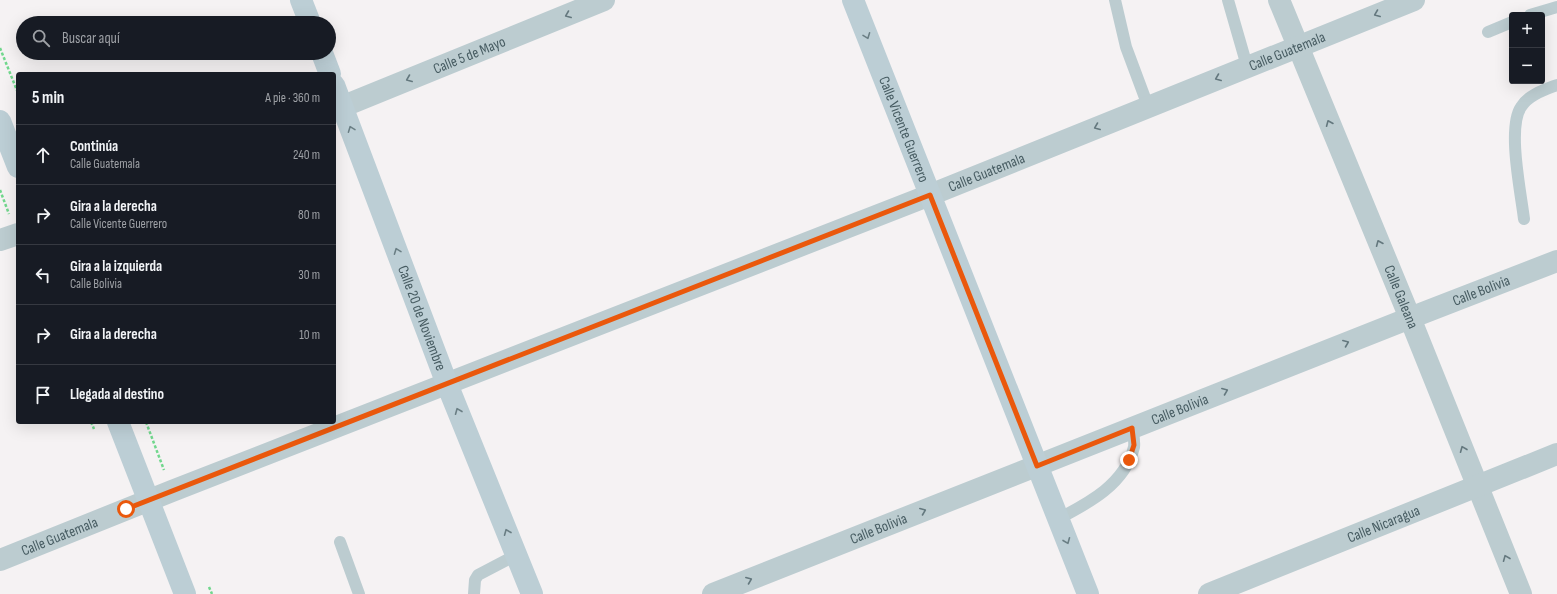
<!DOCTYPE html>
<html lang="es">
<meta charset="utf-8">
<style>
:root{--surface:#171b24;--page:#20242c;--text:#f1f3f6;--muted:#9ea1a6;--line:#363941}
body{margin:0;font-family:"Sofia Sans Condensed",sans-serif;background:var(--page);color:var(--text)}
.controls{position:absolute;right:12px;top:12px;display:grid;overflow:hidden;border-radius:4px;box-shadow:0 4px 16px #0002}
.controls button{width:36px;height:36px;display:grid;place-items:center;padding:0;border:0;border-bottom:1px solid var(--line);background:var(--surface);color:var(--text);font:20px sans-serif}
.stop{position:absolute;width:12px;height:12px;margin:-9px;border:3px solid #ea580c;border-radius:50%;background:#fff}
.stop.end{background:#ea580c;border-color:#fff;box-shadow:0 1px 4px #0008}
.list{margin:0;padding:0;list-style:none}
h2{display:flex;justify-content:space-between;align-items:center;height:52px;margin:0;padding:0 16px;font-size:17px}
h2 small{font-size:13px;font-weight:400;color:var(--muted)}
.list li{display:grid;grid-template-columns:26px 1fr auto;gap:12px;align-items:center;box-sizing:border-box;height:60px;padding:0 16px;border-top:1px solid var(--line)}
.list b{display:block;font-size:15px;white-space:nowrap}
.list p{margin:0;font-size:13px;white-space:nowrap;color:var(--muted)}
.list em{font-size:13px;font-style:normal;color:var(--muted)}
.icon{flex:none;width:22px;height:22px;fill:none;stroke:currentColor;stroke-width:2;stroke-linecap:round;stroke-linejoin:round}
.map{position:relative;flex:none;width:1557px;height:594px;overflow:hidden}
.search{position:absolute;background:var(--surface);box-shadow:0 4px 16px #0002;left:16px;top:16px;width:320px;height:44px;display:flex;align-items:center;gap:10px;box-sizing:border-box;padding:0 14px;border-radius:22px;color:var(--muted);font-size:15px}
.panel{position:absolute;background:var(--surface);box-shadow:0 4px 16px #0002;left:16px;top:72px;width:320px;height:352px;border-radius:4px}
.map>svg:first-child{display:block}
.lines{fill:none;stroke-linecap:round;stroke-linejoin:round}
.path{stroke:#71d78d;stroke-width:2.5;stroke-dasharray:3 2;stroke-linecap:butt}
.service{stroke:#bcccd0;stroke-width:12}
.minor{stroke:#bcccd0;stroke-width:22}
.secondary{stroke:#bcced5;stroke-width:22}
.oneway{stroke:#64787e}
.oneway2{stroke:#6a7e84}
.route{stroke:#ea580c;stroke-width:5}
.labels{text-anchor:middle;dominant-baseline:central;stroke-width:4;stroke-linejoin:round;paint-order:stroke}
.street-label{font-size:15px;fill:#475c62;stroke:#fff}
</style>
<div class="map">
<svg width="1557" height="594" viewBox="0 0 1557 594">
<rect width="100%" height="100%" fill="#f5f2f3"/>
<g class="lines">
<path class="path" d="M0,48L18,93
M0,190L9,214
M91,422L94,429
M146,422L164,470
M209,587L212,594"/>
<path class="service" d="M1115,0L1126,47L1148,106
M1228,0L1247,66
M1530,15L1557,7
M1488,32L1512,22
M1524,219C1521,193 1507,128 1521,107C1528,95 1544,90 1557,85
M1058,519C1089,503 1125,484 1134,447C1135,441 1133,434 1132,428
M340,542L359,594
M474,594L475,580L478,575L516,555"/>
<g class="minor">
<path id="s1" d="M1279,0L1410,318L1521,594"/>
<path id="s2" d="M334,110L604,0"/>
<path d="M0,240L18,234"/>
<path id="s3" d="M0,560L172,491L930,195L1414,0"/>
<path id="s4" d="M713,594L1410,318L1557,261"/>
<path id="s5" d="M1209,594L1557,454"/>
</g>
<g class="secondary">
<path d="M301,0L310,23"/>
<path id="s6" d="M853,0L1088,594"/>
<path d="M322,53L330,74"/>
<path id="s7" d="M334,85L447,384L532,594"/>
<path d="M0,121L18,167"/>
<path d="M118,422L185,594"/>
</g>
</g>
<defs><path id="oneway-chevron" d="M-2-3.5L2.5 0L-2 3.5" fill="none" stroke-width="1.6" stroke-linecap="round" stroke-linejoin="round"/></defs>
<g class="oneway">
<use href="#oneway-chevron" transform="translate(1377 14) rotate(158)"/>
<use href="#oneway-chevron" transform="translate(568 15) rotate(158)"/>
<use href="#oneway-chevron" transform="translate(1218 78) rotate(158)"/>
<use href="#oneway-chevron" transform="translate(409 79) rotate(158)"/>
<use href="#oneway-chevron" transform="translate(1329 123) rotate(-113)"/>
<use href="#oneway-chevron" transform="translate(1097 127) rotate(158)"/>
<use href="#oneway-chevron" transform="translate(1379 243) rotate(-113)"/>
<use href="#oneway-chevron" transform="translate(1346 343) rotate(-22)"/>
<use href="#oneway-chevron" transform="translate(1225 391) rotate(-22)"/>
<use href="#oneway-chevron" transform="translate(1463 449) rotate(-112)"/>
<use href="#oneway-chevron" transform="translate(923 511) rotate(-22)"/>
<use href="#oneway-chevron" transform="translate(1506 558) rotate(-112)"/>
<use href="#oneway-chevron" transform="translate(749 580) rotate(-22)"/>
</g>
<g class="oneway2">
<use href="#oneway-chevron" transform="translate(867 36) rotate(69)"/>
<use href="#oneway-chevron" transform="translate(351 129) rotate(-111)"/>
<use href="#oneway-chevron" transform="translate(397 251) rotate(-111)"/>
<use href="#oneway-chevron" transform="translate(458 411) rotate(-112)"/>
<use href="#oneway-chevron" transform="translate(507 532) rotate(-112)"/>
<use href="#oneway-chevron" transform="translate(1067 541) rotate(68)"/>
</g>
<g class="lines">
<path class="route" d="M126,509L930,195L1037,466L1132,428L1134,445L1129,460"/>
</g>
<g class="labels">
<g class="street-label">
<text stroke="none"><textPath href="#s3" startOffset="1384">Calle Guatemala</textPath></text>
<text stroke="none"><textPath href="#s2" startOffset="146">Calle 5 de Mayo</textPath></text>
<text stroke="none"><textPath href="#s6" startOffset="139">Calle Vicente Guerrero</textPath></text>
<text stroke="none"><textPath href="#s3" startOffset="1060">Calle Guatemala</textPath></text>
<text stroke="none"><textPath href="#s4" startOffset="826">Calle Bolivia</textPath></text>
<text stroke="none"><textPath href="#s1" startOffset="321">Calle Galeana</textPath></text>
<text stroke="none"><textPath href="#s7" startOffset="249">Calle 20 de Noviembre</textPath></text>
<text stroke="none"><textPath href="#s4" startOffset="502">Calle Bolivia</textPath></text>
<text stroke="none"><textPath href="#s5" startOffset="188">Calle Nicaragua</textPath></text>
<text stroke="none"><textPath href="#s4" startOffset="178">Calle Bolivia</textPath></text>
<text stroke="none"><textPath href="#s3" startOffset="64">Calle Guatemala</textPath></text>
</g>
</g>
</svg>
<div class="controls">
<button>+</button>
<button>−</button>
</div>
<div class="stop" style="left:126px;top:509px"></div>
<div class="stop end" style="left:1129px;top:460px"></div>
<div class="search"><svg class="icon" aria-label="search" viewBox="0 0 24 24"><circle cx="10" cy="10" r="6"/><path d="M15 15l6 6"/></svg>Buscar aquí</div>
<section class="panel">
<h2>5 min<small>A pie · 360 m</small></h2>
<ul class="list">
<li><svg class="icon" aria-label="ahead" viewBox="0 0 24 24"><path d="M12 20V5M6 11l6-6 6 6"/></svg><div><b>Continúa</b><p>Calle Guatemala</p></div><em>240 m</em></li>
<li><svg class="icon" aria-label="right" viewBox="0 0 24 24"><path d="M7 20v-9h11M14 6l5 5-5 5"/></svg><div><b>Gira a la derecha</b><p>Calle Vicente Guerrero</p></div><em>80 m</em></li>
<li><svg class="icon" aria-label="left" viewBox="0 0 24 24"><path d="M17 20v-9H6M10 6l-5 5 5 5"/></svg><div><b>Gira a la izquierda</b><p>Calle Bolivia</p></div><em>30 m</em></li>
<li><svg class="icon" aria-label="right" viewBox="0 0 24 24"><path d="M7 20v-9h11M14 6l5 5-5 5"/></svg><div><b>Gira a la derecha</b></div><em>10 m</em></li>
<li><svg class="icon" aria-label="arrive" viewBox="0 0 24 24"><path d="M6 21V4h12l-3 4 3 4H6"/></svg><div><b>Llegada al destino</b></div></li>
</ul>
</section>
</div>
